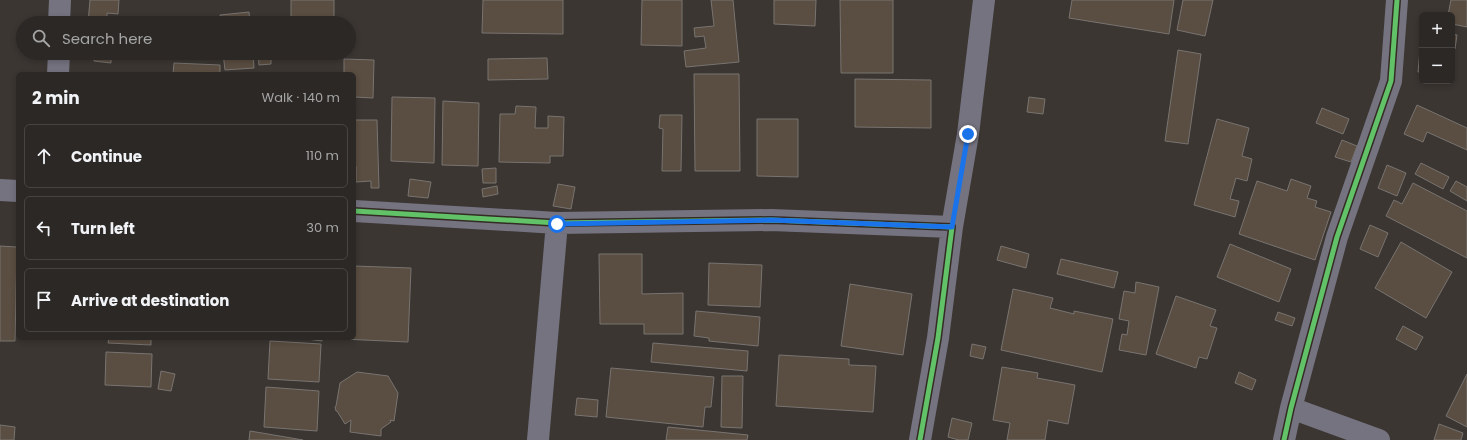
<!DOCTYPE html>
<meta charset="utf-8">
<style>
:root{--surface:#2c2826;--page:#383432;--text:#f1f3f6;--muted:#a6a6a7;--line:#484443}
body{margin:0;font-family:Poppins,sans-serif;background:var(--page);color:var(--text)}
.controls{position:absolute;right:12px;top:12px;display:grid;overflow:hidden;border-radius:6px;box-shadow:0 2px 6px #0003}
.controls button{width:36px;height:36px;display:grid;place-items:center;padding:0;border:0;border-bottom:1px solid var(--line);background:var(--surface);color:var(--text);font:20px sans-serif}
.stop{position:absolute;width:12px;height:12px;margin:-9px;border:3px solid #1a73e8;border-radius:50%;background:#fff}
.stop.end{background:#1a73e8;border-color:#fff;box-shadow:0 1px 4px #0008}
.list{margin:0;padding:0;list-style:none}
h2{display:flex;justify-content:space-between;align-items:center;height:52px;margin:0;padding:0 16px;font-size:17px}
h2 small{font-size:13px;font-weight:400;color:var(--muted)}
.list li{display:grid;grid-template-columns:26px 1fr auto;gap:12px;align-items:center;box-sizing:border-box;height:64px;margin:0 8px 8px;padding:0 8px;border:1px solid var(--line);border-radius:6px}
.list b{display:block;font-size:15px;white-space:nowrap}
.list em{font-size:13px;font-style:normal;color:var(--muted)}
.icon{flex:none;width:22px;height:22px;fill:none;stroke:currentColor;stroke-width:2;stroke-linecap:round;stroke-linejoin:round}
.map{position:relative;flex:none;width:1467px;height:440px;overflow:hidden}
.search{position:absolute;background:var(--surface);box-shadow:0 2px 6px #0003;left:16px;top:16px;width:340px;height:44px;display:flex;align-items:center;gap:10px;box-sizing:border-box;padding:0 14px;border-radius:22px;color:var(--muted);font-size:15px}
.panel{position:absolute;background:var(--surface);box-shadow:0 2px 6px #0003;left:16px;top:72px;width:340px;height:268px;border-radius:6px}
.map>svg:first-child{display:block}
.building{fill:#5a4d41;stroke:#787471}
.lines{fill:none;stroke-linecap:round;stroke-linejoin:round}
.minor{stroke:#757380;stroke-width:22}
.cycleway-casing{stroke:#342b24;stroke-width:8}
.cycleway{stroke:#61c268;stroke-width:5}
.route{stroke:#1a73e8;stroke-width:5}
</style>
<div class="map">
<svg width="1467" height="440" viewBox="0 0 1467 440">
<rect width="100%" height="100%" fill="#3b3632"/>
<path class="building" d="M90,0H119L118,14L107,13V23H88Z
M291,0H334V19L291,18Z
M483,0H563V34L482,33Z
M642,0H682V46L641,45Z
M711,0H733L739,62L686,67L684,51L706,48L704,36L695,37L694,28L714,26Z
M774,0H816L815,26L774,24Z
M840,0H893V73H841Z
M1072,0H1174L1169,34L1069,18Z
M1183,0H1213L1205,36L1177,30Z
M1451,0H1467V27L1452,24V15H1448Z
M249,12L250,23H221L220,15Z
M1452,34L1457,35L1455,49L1452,48Z
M1178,50L1201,54L1188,144L1165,141Z
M1420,50H1422V72H1418Z
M86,53H108L107,57H111V63L94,61V55L86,54Z
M223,53H253L254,68L225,70Z
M258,53H271V64L259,65Z
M547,58L548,79L488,80V59Z
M344,59L374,60L373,98L354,97V74H344Z
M174,63L220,65V73L236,74H173Z
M694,74H739L740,171H695Z
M855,79L931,80V128L855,127Z
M392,97L435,98L434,163L391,161Z
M1029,97L1045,99L1043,114L1027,112Z
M443,101L479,103L478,166L442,165Z
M1417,105L1467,128V150L1427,132L1423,142L1404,134Z
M516,106L536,107L535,128H548V116L564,117L563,156H550V163L499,162L500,114H515Z
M1322,108L1349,119L1343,134L1316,123Z
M660,115H682L681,171H662L663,129L659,128Z
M757,119H798V177L757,176Z
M1217,119L1249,128L1242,156L1252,159L1247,181L1236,178L1230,199L1239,201L1235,217L1194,205Z
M355,120H377L379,188H371V181L356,182V166H354Z
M1342,140L1357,146L1351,162L1335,157Z
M1421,163L1449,177L1443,189L1415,174Z
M1387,165L1406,173L1397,196L1378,188Z
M496,168V183H483L482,169Z
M410,179L431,182L428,198L408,196Z
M1291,179L1311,186L1307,198L1317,201L1315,207L1331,212L1315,260L1239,234L1257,181L1287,191Z
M1456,181L1467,187V201L1450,191Z
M1413,183L1467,211V258L1386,216L1394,200L1402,204Z
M558,184L575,187L571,209L553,206Z
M497,186L498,194L483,197L482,189Z
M1370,225L1388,233L1378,257L1360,249Z
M1401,242L1452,272L1426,318L1375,288Z
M1230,244L1291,269L1279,302L1217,277Z
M0,246L17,247L15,341H0Z
M1001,246L1029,254L1026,268L997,260Z
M599,254H642V294L683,293V334H644V324H600Z
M1061,259L1118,272L1114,288L1057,274Z
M709,263L762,265L760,307L708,305Z
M354,266L411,268L408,342L342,339V338H354Z
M1136,282L1159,287L1146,355L1119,350L1122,334L1127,335L1129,321L1119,319L1124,291L1135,293Z
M850,284L912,294L903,355L841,346Z
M1013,289L1053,298L1050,308L1074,314V311L1113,319L1102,372L1001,350Z
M1176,296L1216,310L1210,326L1217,328L1207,359L1199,357L1196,368L1156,354Z
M696,311L760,317L758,346L709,341V338L694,336Z
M1278,312L1295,318L1292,326L1275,320Z
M1403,326L1423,337L1416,350L1396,339Z
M109,338H151V345L108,343Z
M299,338H322V341Z
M270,341L321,344L319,382L268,379Z
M653,343L748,351L747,371L651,362Z
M972,344L986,347L983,359L970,356Z
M106,352L152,354L151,387L105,385Z
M779,355L849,359V365L876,366L873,412L776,406Z
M1002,367L1038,373L1037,378L1075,385L1068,424L1048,420L1045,440H1007L1010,423L993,420Z
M611,368L714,377L711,407H705L703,427L606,417Z
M161,371L175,374L171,391L158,389Z
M357,372L388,376L398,393L394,421L390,420L391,422L381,429V436L350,432L351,420L345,424L337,411H336L335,407L336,406L340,383Z
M1239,372L1256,380L1252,390L1235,383Z
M1467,374V427L1446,416Z
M722,376H743L742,428L721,427Z
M266,387L319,391L317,431L264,427Z
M577,398L598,400L597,417L575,415Z
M952,418L972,423L968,440H959L948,437Z
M1439,424L1463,433L1461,440H1434Z
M0,425L15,427L14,440H0Z
M668,427L748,435L747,440H666Z
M250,431L303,440H249Z"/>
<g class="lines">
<path class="minor" d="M59,23L60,0
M58,74L59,53
M0,190L18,191
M354,211L557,223L771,220L952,227L938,338L920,440
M952,227L968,134L984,0
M1291,408L1379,440
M538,440L557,223
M1284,440L1291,408L1337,237L1391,81L1397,0"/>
<g class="cycleway-casing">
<path id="cycleway" d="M354,211L557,223L771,220L952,227L938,338L920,440
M1284,440L1291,408L1337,237L1391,81L1397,0"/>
</g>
<use href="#cycleway" class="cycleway"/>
</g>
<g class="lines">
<path class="route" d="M557,224L771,220L952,227L968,134"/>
</g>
</svg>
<div class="controls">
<button>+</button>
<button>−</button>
</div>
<div class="stop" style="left:557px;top:224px"></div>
<div class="stop end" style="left:968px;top:134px"></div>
<div class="search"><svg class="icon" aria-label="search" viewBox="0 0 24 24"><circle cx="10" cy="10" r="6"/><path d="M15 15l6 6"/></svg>Search here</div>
<section class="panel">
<h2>2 min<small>Walk · 140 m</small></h2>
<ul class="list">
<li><svg class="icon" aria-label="ahead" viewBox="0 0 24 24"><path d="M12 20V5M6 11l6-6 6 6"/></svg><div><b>Continue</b></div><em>110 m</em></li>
<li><svg class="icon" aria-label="left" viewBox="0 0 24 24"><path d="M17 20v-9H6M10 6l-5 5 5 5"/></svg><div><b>Turn left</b></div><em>30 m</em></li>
<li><svg class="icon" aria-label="arrive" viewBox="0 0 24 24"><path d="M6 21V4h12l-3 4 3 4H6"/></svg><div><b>Arrive at destination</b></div></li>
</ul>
</section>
</div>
